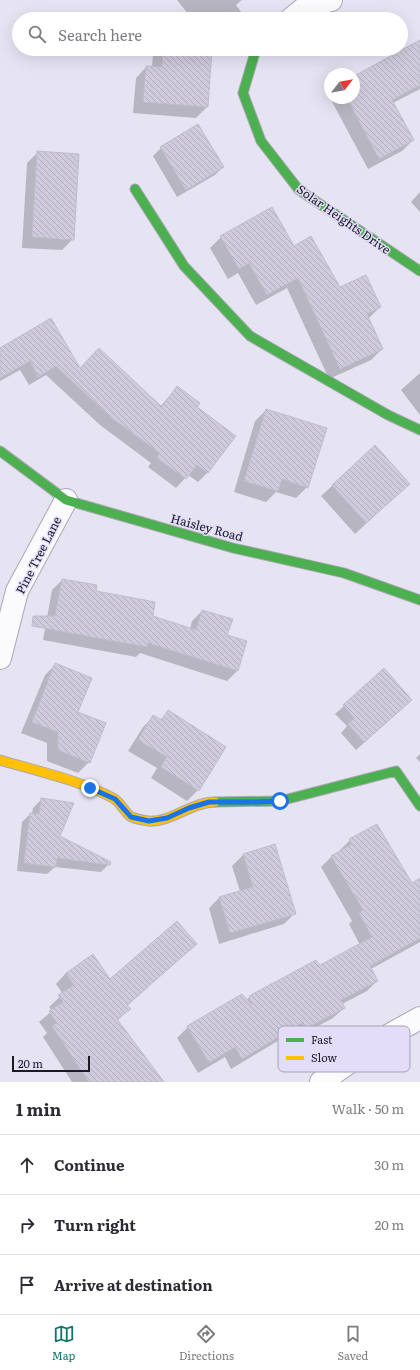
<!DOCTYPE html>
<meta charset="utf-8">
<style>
:root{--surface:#fff;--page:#f7f7f7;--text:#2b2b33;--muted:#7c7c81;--line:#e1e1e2;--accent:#0f766e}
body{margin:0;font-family:Literata,serif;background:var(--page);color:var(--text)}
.compass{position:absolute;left:324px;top:68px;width:36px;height:36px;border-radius:50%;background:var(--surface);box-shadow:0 4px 16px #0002;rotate:59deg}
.scale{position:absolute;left:12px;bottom:10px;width:78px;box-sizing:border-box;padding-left:4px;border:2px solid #1c1a24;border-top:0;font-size:11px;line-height:14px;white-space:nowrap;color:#1c1a24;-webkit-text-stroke:3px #e3ddf9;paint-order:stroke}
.stop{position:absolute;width:12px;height:12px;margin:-9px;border:3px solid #1a73e8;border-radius:50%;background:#fff}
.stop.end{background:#1a73e8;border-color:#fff;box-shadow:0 1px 4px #0008}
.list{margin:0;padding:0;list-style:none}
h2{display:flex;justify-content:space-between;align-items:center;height:52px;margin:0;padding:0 16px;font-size:17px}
h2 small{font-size:13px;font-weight:400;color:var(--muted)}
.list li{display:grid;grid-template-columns:26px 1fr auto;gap:12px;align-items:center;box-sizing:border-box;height:60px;padding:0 16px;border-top:1px solid var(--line)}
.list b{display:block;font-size:15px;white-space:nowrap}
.list em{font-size:13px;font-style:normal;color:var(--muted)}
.icon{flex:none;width:22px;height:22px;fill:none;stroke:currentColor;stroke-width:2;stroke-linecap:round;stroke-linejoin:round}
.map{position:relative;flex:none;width:420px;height:1082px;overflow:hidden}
.search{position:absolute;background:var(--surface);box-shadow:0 4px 16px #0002;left:12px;right:12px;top:12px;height:44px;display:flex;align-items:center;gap:10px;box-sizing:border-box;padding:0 14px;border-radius:22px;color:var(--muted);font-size:15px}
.sheet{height:232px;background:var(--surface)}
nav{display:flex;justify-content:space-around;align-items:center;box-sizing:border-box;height:56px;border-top:1px solid var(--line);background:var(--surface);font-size:11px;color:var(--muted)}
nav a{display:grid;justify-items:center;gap:2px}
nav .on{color:var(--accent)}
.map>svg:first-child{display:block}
.shadow{fill:#0003}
.building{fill:url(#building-back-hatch);stroke:#c0beca}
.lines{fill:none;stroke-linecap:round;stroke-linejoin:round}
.street-casing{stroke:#aaa8b3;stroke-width:24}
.fast-casing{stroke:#aaa8b3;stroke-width:11}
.slow-casing{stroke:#aaa8b3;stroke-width:11}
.street{stroke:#fbfbfd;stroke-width:22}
.fast{stroke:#4caf50;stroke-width:9}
.slow{stroke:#ffc107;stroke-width:9}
.route{stroke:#1a73e8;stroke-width:5}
.labels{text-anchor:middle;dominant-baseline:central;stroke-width:3;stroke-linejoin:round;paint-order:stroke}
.street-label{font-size:12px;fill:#1c1a24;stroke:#e3ddf9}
.key{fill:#e3ddf9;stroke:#a7a2b9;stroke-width:1}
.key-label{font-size:11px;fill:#1c1a24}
</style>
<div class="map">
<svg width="420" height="1082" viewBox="0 0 420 1082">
<defs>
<pattern id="building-back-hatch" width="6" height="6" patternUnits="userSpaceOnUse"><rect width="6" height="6" fill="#cfcbdd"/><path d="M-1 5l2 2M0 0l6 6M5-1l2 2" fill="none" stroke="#b1aebe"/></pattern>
</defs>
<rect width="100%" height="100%" fill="#e6e3f3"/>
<path class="shadow" d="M177,0H242L236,5L242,13L236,19H192Z
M420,41V89L393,103L413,140L402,151L368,169L329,96L330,94V98H354V77Z
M158,49H211L207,107L196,118L133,113L136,78L146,67H152L153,54Z
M198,126L223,167L215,175L177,197L153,156L161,148Z
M38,152L73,239L62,250L22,248L27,163Z
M420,192V212L411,202Z
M272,208L294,247L340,289L380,307L368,319L382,349L371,360L329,379L287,288L256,305L238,273L228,279L210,248L221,237Z
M0,349L80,369L160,407L177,387L196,408L234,436L207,473L198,482L188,475L176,488L148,467L151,463L100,425L46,375L29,385L20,370L0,381Z
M420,373V415L401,390Z
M266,410L307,487L296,498L276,492L266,502L234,492L255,421Z
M375,447L409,484L355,534L321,496Z
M62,580L152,617L190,629L192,621L202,611L226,636L246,642L237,671L227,681L140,653L136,657L43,640L52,590Z
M56,664L77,713L89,762L78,773L47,761V743L21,733L45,675Z
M384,670L403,708L356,750L341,733L347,726L335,714Z
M168,712L198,790L187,801L151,778L157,768L128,751L143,727L154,716L160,720Z
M420,754V762L416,758Z
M41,800L59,837L109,864L101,872L55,867L47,874L17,871L22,822L30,814H32L33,808Z
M350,840L401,889L420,879V942L371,969L377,981L367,991L342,1004L344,1008L333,1018L294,1039L291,1033L231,1069L225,1057L198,1073L177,1038L188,1027L242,995L246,1000L250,997L319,967L360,945L349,924L352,921L321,867L331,857L340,852L339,851Z
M275,845L295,913L284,924L219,944L209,908L220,897L240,891L232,866L243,855Z
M196,944L127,1006L129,1009L117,1021L163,1082H72L43,1037L47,1033L39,1022L52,1011L49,1007L63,994L56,984L66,973L110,981Z"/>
<path class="building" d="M420,40V85L392,100L414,140L379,159L347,98H354V76Z
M163,49H212L208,107L143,102L146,66L162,67Z
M198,124L224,167L186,190L160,147Z
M37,151L79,154L74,240L32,237Z
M272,207L294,246L311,236L340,287L366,275L381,307L367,314L383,349L340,369L298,278L267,295L249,263L239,269L220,236Z
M51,318L80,368L99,348L162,407L177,386L200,403L197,407L236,436L208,473L197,465L186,479L157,458L160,453L109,416L56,366L38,377L30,361L0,378V348Z
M266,409L327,428L308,488L282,479L278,491L244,481Z
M375,445L410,484L366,523L332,485Z
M62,579L97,585L96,591L155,602L153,616L196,630L202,610L233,619L227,635L247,641L238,671L148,643L147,647L32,626L33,616H55Z
M55,663L92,678L78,712L106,723L90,763L58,750V732L32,722Z
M384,668L412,700L364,742L348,724L354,718L343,705Z
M168,710L226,747L199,791L161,767L167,757L138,740L153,715L162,720Z
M41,798L74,803L60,836L111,862L110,865L57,858L56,867L24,863L30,813L39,814Z
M377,824L412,883L420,878V938L370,966L378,981L341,1000L345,1008L305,1029L302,1023L242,1059L235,1047L209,1063L187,1026L242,994L252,1005L249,996L316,960L320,965L372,937L359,913L363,910L331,856L352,844L349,839Z
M275,844L296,914L230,933L219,897L253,887L243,854Z
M177,921L197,944L127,1005L131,1009L117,1019L164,1082H89L52,1026L57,1023L49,1011L63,1002L58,995L74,985L66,973L93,954L110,979Z"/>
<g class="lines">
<g class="street-casing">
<path id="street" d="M291,19L307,6L331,0
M0,658L17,591L66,500
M321,1082L384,1038L420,1018"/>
</g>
<g class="fast-casing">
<path id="fast" d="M256,49L243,93L261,141L299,190L420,271
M135,189L184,266L250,336L388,415L420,430
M0,451L66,500L233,548L344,573L420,600
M215,802L280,801L396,771L420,806"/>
</g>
<g class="slow-casing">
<path id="slow" d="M0,760C37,771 79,780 113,798C120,802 124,811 130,816C134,819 143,820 148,821C170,823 192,802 215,802"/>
</g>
<use href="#street" class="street"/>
<use href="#fast" class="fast"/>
<use href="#slow" class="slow"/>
</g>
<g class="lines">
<path class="route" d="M90,788L115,799L131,817L149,821L167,818L189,808L209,802H254L280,801"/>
</g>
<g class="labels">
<g class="street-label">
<text transform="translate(344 219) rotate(35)">Solar Heights Drive</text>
<text transform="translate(207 527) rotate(15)">Haisley Road</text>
<text transform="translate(38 555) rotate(-63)">Pine Tree Lane</text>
</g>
</g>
<rect x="278" y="1026" width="132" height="46" rx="6" class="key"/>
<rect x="286" y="1038" width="18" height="4" fill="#4caf50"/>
<rect x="286" y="1056" width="18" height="4" fill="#ffc107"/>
<g class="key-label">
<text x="311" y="1044">Fast</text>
<text x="311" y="1062">Slow</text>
</g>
</svg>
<svg class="compass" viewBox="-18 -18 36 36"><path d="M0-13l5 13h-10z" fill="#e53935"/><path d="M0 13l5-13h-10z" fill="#7c7c81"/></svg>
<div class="scale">20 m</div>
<div class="stop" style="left:280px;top:801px"></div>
<div class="stop end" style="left:90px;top:788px"></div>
<div class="search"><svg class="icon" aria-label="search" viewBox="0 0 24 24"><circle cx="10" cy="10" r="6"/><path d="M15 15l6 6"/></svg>Search here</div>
</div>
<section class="sheet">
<h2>1 min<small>Walk · 50 m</small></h2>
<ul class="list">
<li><svg class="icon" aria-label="ahead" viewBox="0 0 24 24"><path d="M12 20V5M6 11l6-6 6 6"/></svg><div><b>Continue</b></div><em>30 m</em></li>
<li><svg class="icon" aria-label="right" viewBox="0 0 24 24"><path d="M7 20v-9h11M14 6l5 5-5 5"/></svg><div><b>Turn right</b></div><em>20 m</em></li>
<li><svg class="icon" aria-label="arrive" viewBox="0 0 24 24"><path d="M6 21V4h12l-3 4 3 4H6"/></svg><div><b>Arrive at destination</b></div></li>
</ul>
</section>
<nav>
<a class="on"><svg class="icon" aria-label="map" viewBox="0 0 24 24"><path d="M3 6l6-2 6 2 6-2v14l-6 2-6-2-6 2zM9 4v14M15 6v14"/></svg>Map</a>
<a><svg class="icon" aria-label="directions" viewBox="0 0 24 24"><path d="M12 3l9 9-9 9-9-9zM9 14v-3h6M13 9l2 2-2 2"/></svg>Directions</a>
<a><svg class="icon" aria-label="saved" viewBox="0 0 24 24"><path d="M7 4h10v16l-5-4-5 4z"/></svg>Saved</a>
</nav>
